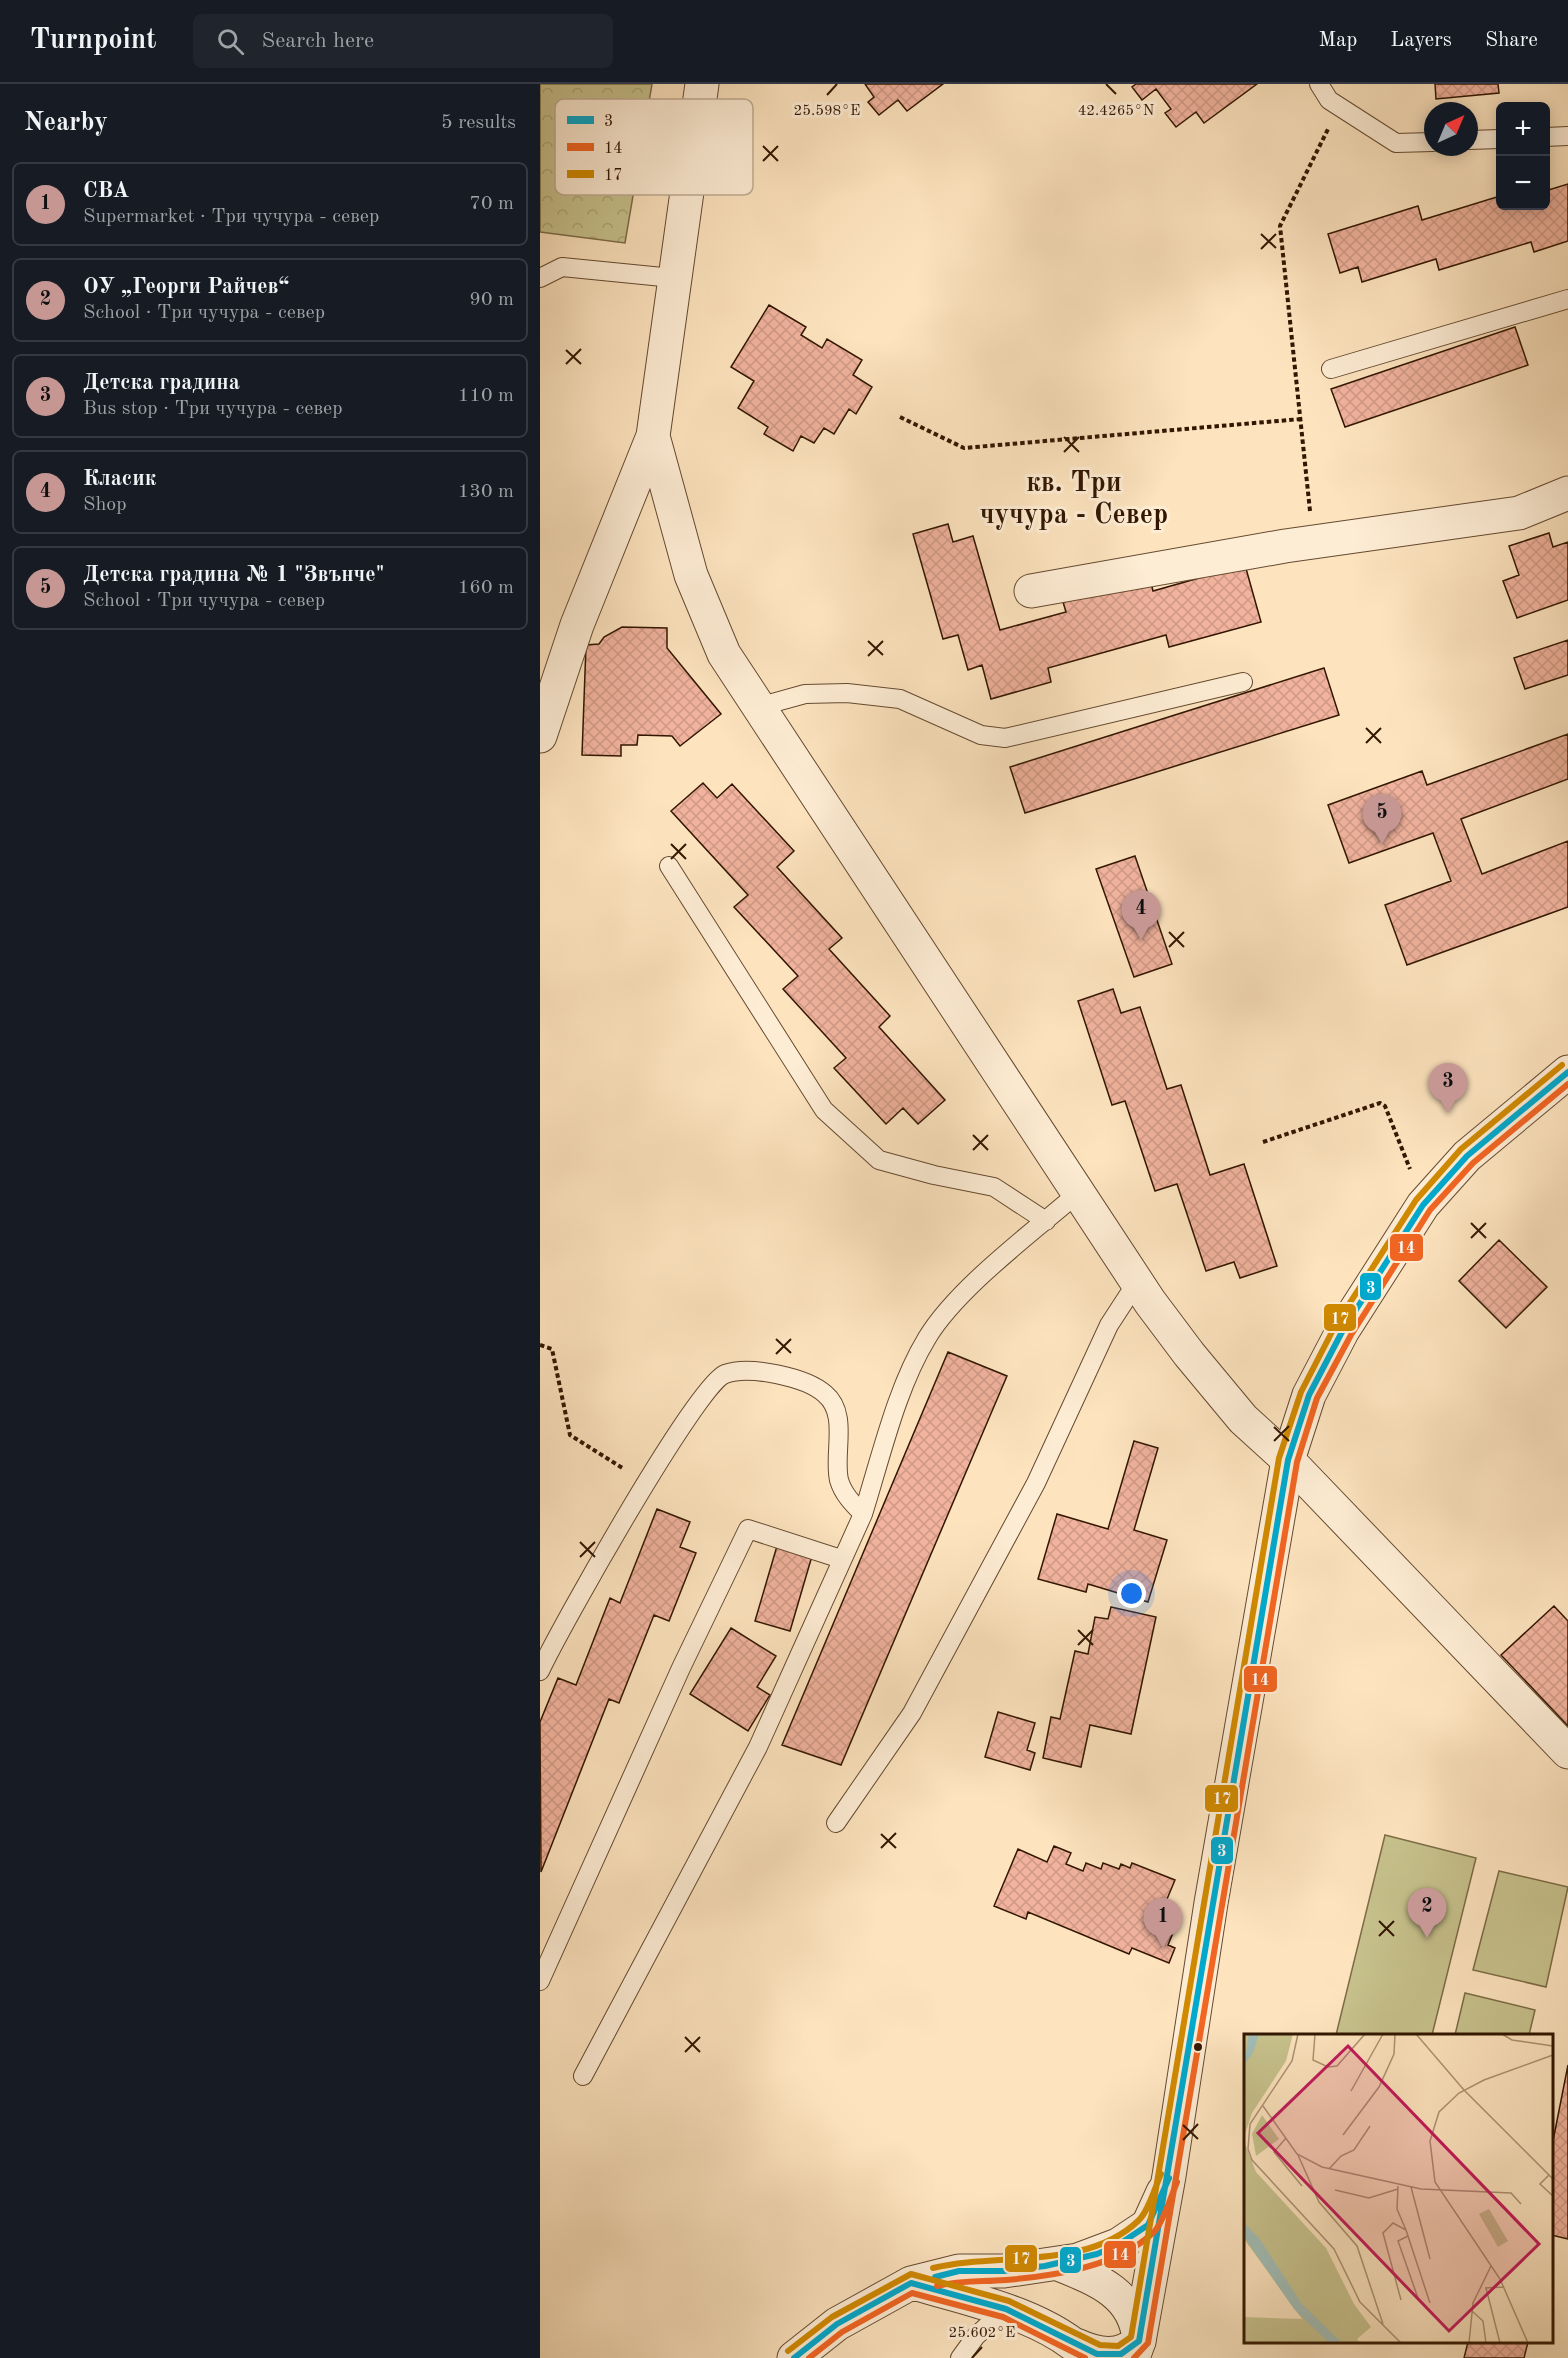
<!DOCTYPE html>
<meta charset="utf-8">
<style>
:root{--surface:#171b24;--page:#20242c;--text:#f1f3f6;--muted:#9ea1a6;--line:#363941;--accent:#c59692}
body{margin:0;font-family:"Old Standard TT",serif;background:var(--page);color:var(--text)}
.controls{position:absolute;right:18px;top:18px;display:grid;overflow:hidden;border-radius:9px;box-shadow:0 3px 15px #0003}
.controls button{width:54px;height:54px;display:grid;place-items:center;padding:0;border:0;border-bottom:2px solid var(--line);background:var(--surface);color:var(--text);font:30px sans-serif}
.compass{position:absolute;left:884px;top:18px;width:54px;height:54px;border-radius:50%;background:var(--surface);box-shadow:0 3px 15px #0003;rotate:44deg}
.you{position:absolute;left:592px;top:1510px;width:21px;height:21px;margin:-15px;border:4px solid #fff;border-radius:50%;background:#1a73e8;box-shadow:0 0 0 9px #1a73e833}
.badge{display:grid;place-items:center;width:39px;height:39px;border-radius:50%;background:var(--accent);color:#111;font-size:20px;font-weight:700}
.pin{position:absolute;translate:-50% -50px;filter:drop-shadow(0 2px 3px #0008)}
.pin::after{content:'';position:absolute;top:32px;width:21px;height:18px;background:inherit;clip-path:polygon(0 0,100% 0,50% 100%)}
.list{margin:0;padding:0;list-style:none}
h2{display:flex;justify-content:space-between;align-items:center;height:78px;margin:0;padding:0 24px;font-size:26px}
h2 small{font-size:20px;font-weight:400;color:var(--muted)}
.list li{display:grid;grid-template-columns:39px 1fr auto;gap:18px;align-items:center;box-sizing:border-box;height:84px;margin:0 12px 12px;padding:0 12px;border:2px solid var(--line);border-radius:9px}
.list b{display:block;font-size:22px;white-space:nowrap}
.list p{margin:0;font-size:20px;white-space:nowrap;color:var(--muted)}
.list em{font-size:20px;font-style:normal;color:var(--muted)}
.icon{flex:none;width:33px;height:33px;fill:none;stroke:currentColor;stroke-width:2;stroke-linecap:round;stroke-linejoin:round}
.map{position:relative;flex:none;width:1028px;height:2274px;overflow:hidden}
header{display:flex;align-items:center;gap:36px;box-sizing:border-box;height:84px;padding:0 30px;background:var(--surface);border-bottom:2px solid var(--line)}
header strong{font-size:28px}
nav{display:flex;gap:33px;margin-inline-start:auto;font-size:21px}
.search{width:420px;height:54px;background:var(--page);display:flex;align-items:center;gap:15px;box-sizing:border-box;padding:0 21px;border-radius:9px;color:var(--muted);font-size:22px}
main{display:flex}
aside{flex:1;background:var(--surface)}
.map>svg:first-child{display:block}
.grass{fill:#c7c28d;stroke:#7c6c46;stroke-width:1.5}
.park{fill:url(#park-crowns);stroke:#7c6c46;stroke-width:1.5}
.building{fill:url(#building-cross-hatch);stroke:#321600;stroke-width:1.5}
.lines{fill:none;stroke-linecap:round;stroke-linejoin:round}
.service-casing{stroke:#654a30;stroke-width:20}
.minor-casing{stroke:#654a30;stroke-width:35}
.tertiary-casing{stroke:#654a30;stroke-width:35}
.path{stroke:#321600;stroke-width:4;stroke-dasharray:4.5 3;stroke-linecap:butt}
.service{stroke:#feedd5;stroke-width:18}
.minor{stroke:#feedd5;stroke-width:33}
.tertiary{stroke:#feedd5;stroke-width:33}
.bus-1-casing{stroke:#feedd5;stroke-width:10}
.bus-2-casing{stroke:#feedd5;stroke-width:10}
.bus-3-casing{stroke:#feedd5;stroke-width:10}
.bus-1{stroke:#00a9ce;stroke-width:6}
.bus-2{stroke:#f26522;stroke-width:6}
.bus-3{stroke:#d08900;stroke-width:6}
.ticks{fill:none;stroke:#321600;stroke-width:2}
.bus-dot{fill:#321600;stroke:#feedd5;stroke-width:2}
.labels{text-anchor:middle;dominant-baseline:central;stroke-width:6;stroke-linejoin:round;paint-order:stroke}
.district-label{font-size:28px;font-weight:bold;fill:#321600;stroke:#feedd5}
.inset-road{fill:none;stroke:#ac9273;stroke-width:1.5}
.view{fill:#c2185b;fill-opacity:0.15;stroke:#c2185b;stroke-width:3}
.inset-edge{fill:none;stroke:#321600;stroke-width:3}
.key{fill:#feedd5;stroke:#c1ac95;stroke-width:1.5}
.key-label{font-size:16px;fill:#321600}
.ticks-label{font-size:15px;text-anchor:middle;fill:#321600;stroke:#feedd5;stroke-width:6;stroke-linejoin:round;paint-order:stroke}
.line-badge{stroke:#feedd5;stroke-width:2}
.badge-label{font-size:16px;text-anchor:middle;font-weight:bold;fill:#fff}
</style>
<header>
<strong>Turnpoint</strong>
<div class="search"><svg class="icon" aria-label="search" viewBox="0 0 24 24"><circle cx="10" cy="10" r="6"/><path d="M15 15l6 6"/></svg>Search here</div>
<nav><a>Map</a><a>Layers</a><a>Share</a></nav>
</header>
<main>
<aside>
<h2>Nearby<small>5 results</small></h2>
<ul class="list">
<li><span class="badge">1</span><div><b>CBA</b><p>Supermarket · Три чучура - север</p></div><em>70 m</em></li>
<li><span class="badge">2</span><div><b>ОУ „Георги Райчев“</b><p>School · Три чучура - север</p></div><em>90 m</em></li>
<li><span class="badge">3</span><div><b>Детска градина</b><p>Bus stop · Три чучура - север</p></div><em>110 m</em></li>
<li><span class="badge">4</span><div><b>Класик</b><p>Shop</p></div><em>130 m</em></li>
<li><span class="badge">5</span><div><b>Детска градина № 1 &quot;Звънче&quot;</b><p>School · Три чучура - север</p></div><em>160 m</em></li>
</ul>
</aside>
<div class="map">
<svg width="1028" height="2274" viewBox="0 0 1028 2274">
<defs>
<pattern id="park-crowns" width="20" height="18" patternUnits="userSpaceOnUse" patternTransform="scale(1.5)"><rect width="20" height="18" fill="#c7c28d"/><path d="M2 6a3 3 0 1 1 6 0M12 15a3 3 0 1 1 6 0" fill="none" stroke="#aba678"/></pattern>
<pattern id="building-cross-hatch" width="8" height="8" patternUnits="userSpaceOnUse" patternTransform="scale(1.5)"><rect width="8" height="8" fill="#f1b39e"/><path d="M0 0l8 8M0 8l8-8" fill="none" stroke="#cf9986"/></pattern>
</defs>
<rect width="100%" height="100%" fill="#fde4bf"/>
<filter id="stains"><feTurbulence type="fractalNoise" baseFrequency=".00333" numOctaves="4"/><feColorMatrix values="0 0 0 0 .2 0 0 0 0 .09 0 0 0 0 .02 0 0 0 .5 -.17"/></filter>
<radialGradient id="worn" r=".72"><stop offset=".6" stop-color="#630" stop-opacity="0"/><stop offset="1" stop-color="#630" stop-opacity=".3"/></radialGradient>
<path class="grass" d="M845,1751L936,1774L892,1951H796Z
M959,1787L1028,1803L1006,1903L933,1886Z
M925,1909L995,1926L989,1951H915Z"/>
<path class="park" d="M0,0H112L85,159L0,148Z"/>
<path class="building" d="M325,0H403L367,27L358,16L339,31L328,18L334,13Z
M596,0H717L664,39L656,28L636,43L625,29L631,25L616,5L602,16L592,3Z
M895,0H958L959,9L896,15Z
M1028,100V157L994,168L991,158L899,186L896,175L822,198L818,183L800,189L788,150L878,122L882,136L960,112V122H1005V107Z
M229,221L266,243L261,251L282,264L287,255L322,276L313,291L332,303L316,330L309,325L294,350L284,344L274,359L261,352L253,367L224,350L228,343L198,324L214,297L191,283Z
M975,243L988,281L805,343L791,305Z
M408,440L413,458L433,452L460,546L526,528L523,518L610,494L613,507L705,481L721,538L629,563L626,551L508,584L511,598L451,615L442,581L428,586L418,551L403,555L373,450Z
M1009,449L1013,463L1028,458V516L977,534L963,497L979,491L969,462Z
M82,543L127,544V564L181,630L140,662L132,652L98,651L97,661H81V672L42,671L46,561L59,560L64,553Z
M1028,556V591L985,605L974,574Z
M784,584L799,631L485,729L470,683Z
M1028,650V695L921,735L942,790L1028,757V823L867,881L845,821L911,797L893,749L809,779L788,721L882,687L887,701Z
M163,699L177,714L192,700L254,767L237,783L302,854L289,865L350,932L339,943L405,1016L378,1040L363,1024L346,1040L294,984L306,974L243,905L258,892L194,823L208,811L131,727Z
M595,772L632,880L594,893L556,785Z
M573,905L581,929L600,923L627,1005L641,1001L670,1091L704,1080L737,1182L700,1194L694,1178L666,1187L637,1100L615,1107L585,1017L572,1021L538,917Z
M959,1156L1007,1203L966,1244L919,1197Z
M408,1268L467,1292L301,1681L242,1661Z
M594,1357L618,1364L594,1446L627,1456L608,1518L548,1500L546,1508L498,1495L517,1430L568,1445Z
M117,1425L150,1438L140,1463L156,1469L129,1537L114,1531L79,1619L69,1615L1,1788L0,1638L18,1594L36,1601L70,1514L80,1519Z
M237,1462L272,1472L250,1547L215,1537Z
M1014,1522L1028,1537V1642L961,1571Z
M571,1523L616,1533L591,1650L550,1641L541,1683L503,1674L511,1633L520,1635L535,1567L548,1570L555,1533L568,1535Z
M191,1544L236,1572L217,1603L230,1611L208,1647L150,1610Z
M458,1628L495,1639L487,1666L495,1669L490,1686L445,1673Z
M514,1762L531,1769L526,1780L543,1787L546,1779L561,1785L563,1779L579,1785L581,1780L590,1784L592,1779L635,1796L622,1827L639,1834L628,1861L635,1864L629,1879L592,1864L589,1870L488,1828L486,1835L454,1822L478,1765L507,1778Z
M1028,1981V2155L1011,2151V2067Z
M928,2258H988L984,2274H924Z"/>
<g class="lines">
<g class="service-casing">
<path id="service" d="M779,0L789,16L856,59L893,58
M1005,53L1028,52
M929,56L960,55
M0,194L22,183L133,194
M791,285L1028,215
M218,623L265,610L307,609L360,615L441,651L465,654L703,598
M129,782L284,1026L339,1076L394,1091L454,1103L506,1137
M323,1430C341,1373 356,1305 387,1254C417,1204 493,1148 538,1109
M0,1587C19,1546 157,1300 185,1290C209,1281 266,1293 285,1310C309,1330 293,1369 299,1396C303,1410 313,1420 323,1430L218,1663L43,1992
M296,1739L372,1629L496,1399L569,1241L597,1198
M0,1897L141,1584L208,1445L301,1475
M420,2274L436,2252L466,2225"/>
</g>
<g class="minor-casing">
<path id="minor" d="M162,0L113,352L151,491L184,570L610,1218L649,1270L703,1335L748,1376L1028,1668
M491,507L745,462L979,429L1028,409
M0,652L37,541L113,352
M518,2180C556,2195 596,2210 599,2257C580,2274 560,2272 536,2261
M373,2199C429,2215 507,2231 549,2274
M254,2274L297,2240L371,2199L419,2187H464L538,2176L578,2161L608,2141L623,2108"/>
</g>
<g class="tertiary-casing">
<path id="tertiary" d="M593,2274L599,2257L629,2092L671,1819L748,1376L769,1311L803,1246L883,1121L927,1072L1028,988"/>
</g>
<path class="path" d="M360,333L424,364L761,335
M770,427L740,142L788,45
M723,1058L840,1019L845,1022L870,1085
M0,1261L12,1265L30,1351L84,1385"/>
<use href="#service" class="service"/>
<use href="#minor" class="minor"/>
<use href="#tertiary" class="tertiary"/>
<g class="bus-1-casing">
<path id="bus-1" d="M395,2193L419,2187H464L505,2182L557,2170L578,2161L608,2141L629,2094
M254,2274L297,2240L371,2199L466,2225L557,2270H581L599,2257L748,1376L769,1311L803,1246L883,1121L927,1072L1028,988"/>
</g>
<g class="bus-2-casing">
<path id="bus-2" d="M397,2202C421,2196 442,2198 466,2196C514,2192 577,2183 614,2148C623,2139 632,2110 637,2098
M269,2274L302,2248L372,2209L463,2233L545,2274
M594,2274L608,2259L757,1378L777,1314L811,1251L890,1126L933,1079L1028,1000"/>
</g>
<g class="bus-3-casing">
<path id="bus-3" d="M393,2184C457,2168 547,2187 599,2136C609,2126 615,2103 621,2090
M248,2267L292,2233L371,2190L469,2217L560,2261L578,2262L591,2253L739,1374L761,1308L795,1242L876,1116L921,1065L1022,981"/>
</g>
<use href="#bus-1" class="bus-1"/>
<use href="#bus-2" class="bus-2"/>
<use href="#bus-3" class="bus-3"/>
</g>
<path class="ticks" d="M566,0L576,10M287,11L297,0M223,62L238,77M223,77L238,62M721,150L736,164M721,165L736,150M26,266L41,280M26,280L41,265M524,353L539,368M524,368L539,353M328,557L343,571M328,572L343,557M826,644L841,659M826,659L841,644M131,760L146,775M131,775L146,760M629,848L644,863M629,863L644,848M433,1051L448,1066M433,1066L448,1051M931,1139L946,1154M931,1154L946,1139M236,1255L251,1269M236,1270L251,1255M734,1343L749,1357M734,1357L749,1342M40,1458L55,1473M40,1473L55,1458M538,1546L553,1561M538,1561L553,1546M341,1750L356,1764M341,1764L356,1749M839,1837L854,1852M839,1852L854,1837M145,1953L160,1968M145,1968L160,1953M643,2041L658,2055M643,2056L658,2040M432,2274L442,2263"/>
<circle class="bus-dot" cx="658" cy="1963" r="5"/>
<g class="labels">
<g class="district-label">
<text x="534" y="400">кв. Три<tspan x="534" dy="32">чучура - Север</tspan></text>
</g>
</g>
<g transform="translate(704 1950)">
<rect width="309" height="309" fill="#fde4bf"/>
<path d="M245,175L264,207L254,213L235,180Z" fill="#c7c28d"/>
<path d="M1,0H49L42,27L8,79L0,103ZM18,81L35,105L12,122L8,100ZM0,107L12,138L82,214L110,270L127,293L113,305L116,309H0V283L58,285L0,205Z" fill="#c7c28d"/>
<path d="M5,0H15L9,19L0,31ZM0,189L15,204L58,270L98,309H85L50,275L0,203Z" fill="#a1beb8"/>
<path class="inset-road" d="M54,0L48,27L6,90L4,115L8,126L90,215L116,268L157,309M71,0L69,26L84,33L93,32L121,0M172,0L220,56L309,145M258,0L268,6L309,12M107,57L139,0M19,72L53,120L78,133L177,155L267,159L277,170M99,101L135,53L150,20L151,0M42,104L30,118L58,152M54,121L75,168L113,212L139,290M85,135L97,122L110,116L126,92M305,141L296,150L309,162M154,152L153,175L162,196M167,153L186,225M91,156L125,164L154,155M164,202L154,207L175,267M241,254L260,253M242,254L256,309M157,266L139,199L149,189L162,196L186,269M228,277L239,287L242,309M225,309L229,269L247,232M284,309L256,245L191,148L186,107L195,78L215,59L240,46L309,21"/>
<path class="view" d="M104,12L295,210L205,297L14,99Z"/>
<rect width="309" height="309" class="inset-edge"/>
</g>
<rect x="15" y="15" width="198" height="96" rx="9" class="key"/>
<rect x="27" y="32" width="27" height="8" fill="#00a9ce"/>
<rect x="27" y="59" width="27" height="8" fill="#f26522"/>
<rect x="27" y="86" width="27" height="8" fill="#d08900"/>
<g class="key-label">
<text x="64" y="42">3</text>
<text x="64" y="69">14</text>
<text x="64" y="96">17</text>
</g>
<g class="ticks-label">
<text x="576" y="31">42.4265°N</text>
<text x="287" y="31">25.598°E</text>
<text x="442" y="2253">25.602°E</text>
</g>
<g class="line-badge">
<rect x="849" y="1149" width="35" height="29" rx="6" fill="#f26522"/>
<rect x="819" y="1188" width="23" height="29" rx="6" fill="#00a9ce"/>
<rect x="783" y="1219" width="34" height="29" rx="6" fill="#d08900"/>
<rect x="703" y="1581" width="35" height="28" rx="6" fill="#f26522"/>
<rect x="664" y="1700" width="35" height="29" rx="6" fill="#d08900"/>
<rect x="670" y="1752" width="24" height="29" rx="6" fill="#00a9ce"/>
<rect x="563" y="2156" width="34" height="29" rx="6" fill="#f26522"/>
<rect x="464" y="2160" width="34" height="29" rx="6" fill="#d08900"/>
<rect x="519" y="2162" width="23" height="28" rx="6" fill="#00a9ce"/>
</g>
<g class="badge-label">
<text x="866" y="1169">14</text>
<text x="831" y="1209">3</text>
<text x="800" y="1240">17</text>
<text x="720" y="1601">14</text>
<text x="682" y="1720">17</text>
<text x="682" y="1772">3</text>
<text x="580" y="2176">14</text>
<text x="481" y="2180">17</text>
<text x="531" y="2182">3</text>
</g>
<rect width="100%" height="100%" filter="url(#stains)"/>
<rect width="100%" height="100%" fill="url(#worn)"/>
</svg>
<div class="controls">
<button>+</button>
<button>−</button>
</div>
<svg class="compass" viewBox="-18 -18 36 36"><path d="M0-13l5 13h-10z" fill="#e53935"/><path d="M0 13l5-13h-10z" fill="#9ea1a6"/></svg>
<div class="you"></div>
<div class="pin badge" style="left:623px;top:1864px">1</div>
<div class="pin badge" style="left:887px;top:1854px">2</div>
<div class="pin badge" style="left:908px;top:1029px">3</div>
<div class="pin badge" style="left:601px;top:856px">4</div>
<div class="pin badge" style="left:842px;top:760px">5</div>
</div>
</main>
